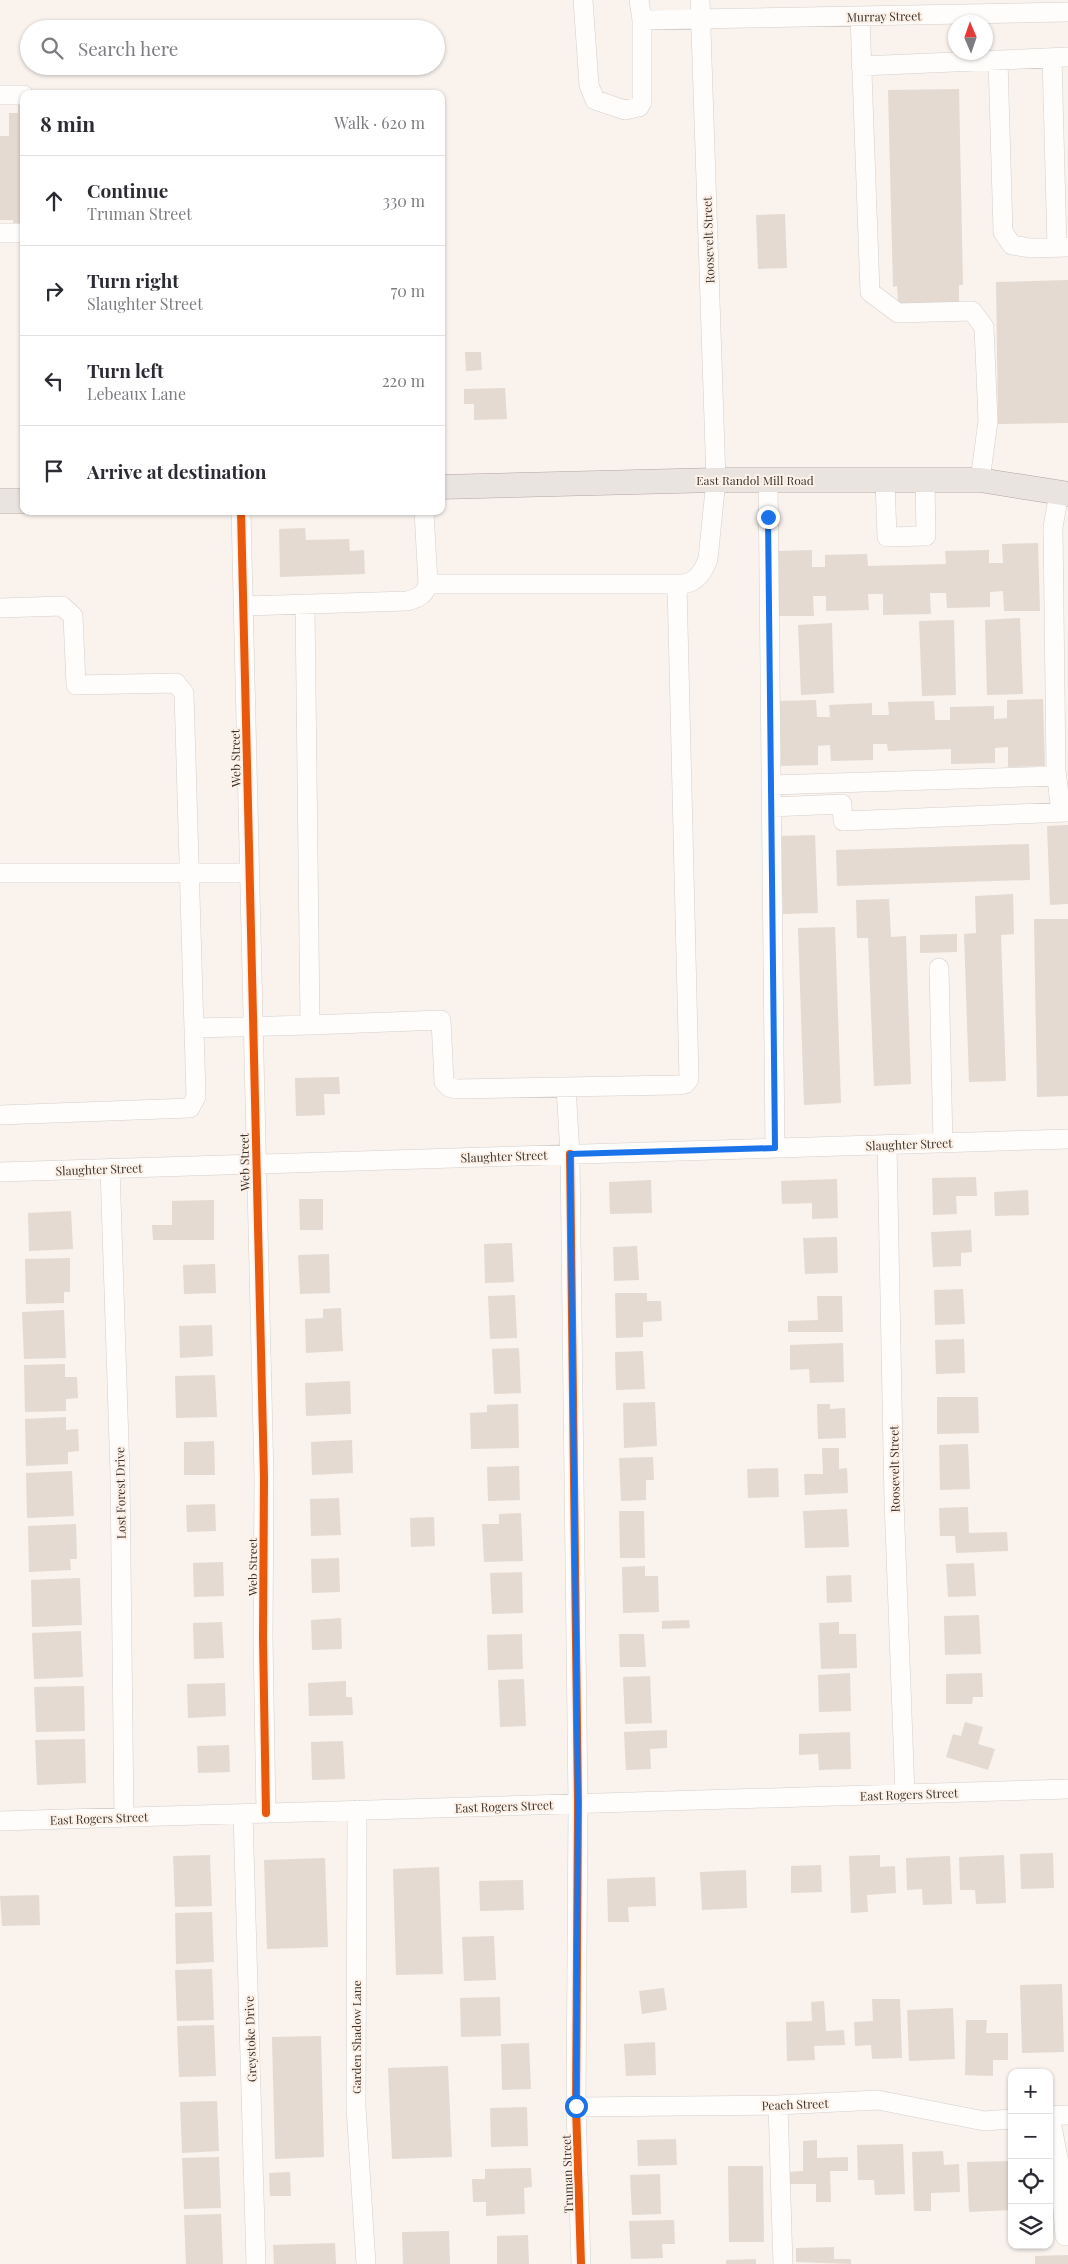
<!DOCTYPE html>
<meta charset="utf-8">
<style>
:root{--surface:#fff;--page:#f2f2f3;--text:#2b2b33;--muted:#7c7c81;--line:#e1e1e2}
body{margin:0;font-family:"Playfair Display",serif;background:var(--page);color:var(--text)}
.controls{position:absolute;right:15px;bottom:15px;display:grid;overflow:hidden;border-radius:10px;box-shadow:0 1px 4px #0004}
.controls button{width:45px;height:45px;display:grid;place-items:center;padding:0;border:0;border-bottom:1px solid var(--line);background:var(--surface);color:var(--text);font:25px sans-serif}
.compass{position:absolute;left:948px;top:15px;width:45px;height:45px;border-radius:50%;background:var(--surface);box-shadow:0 1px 4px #0004;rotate:358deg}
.stop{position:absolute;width:15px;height:15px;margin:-11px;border:4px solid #1a73e8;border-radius:50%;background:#fff}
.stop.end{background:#1a73e8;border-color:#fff;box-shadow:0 1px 5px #0008}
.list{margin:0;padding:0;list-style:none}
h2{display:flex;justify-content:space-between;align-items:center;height:65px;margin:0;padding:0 20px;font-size:21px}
h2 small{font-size:16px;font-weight:400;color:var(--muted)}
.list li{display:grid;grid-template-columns:32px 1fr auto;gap:15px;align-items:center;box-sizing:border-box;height:90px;padding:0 20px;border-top:1px solid var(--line)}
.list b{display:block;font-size:19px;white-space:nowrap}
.list p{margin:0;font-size:16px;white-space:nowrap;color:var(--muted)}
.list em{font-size:16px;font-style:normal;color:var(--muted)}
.icon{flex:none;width:28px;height:28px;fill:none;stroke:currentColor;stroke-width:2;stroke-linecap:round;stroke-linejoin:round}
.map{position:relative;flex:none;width:1068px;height:2264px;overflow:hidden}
.search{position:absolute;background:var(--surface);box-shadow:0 1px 4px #0004;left:20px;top:20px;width:425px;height:55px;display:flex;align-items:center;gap:12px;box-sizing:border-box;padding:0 18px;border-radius:28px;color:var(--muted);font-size:19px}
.panel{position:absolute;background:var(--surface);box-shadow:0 1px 4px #0004;left:20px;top:90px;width:425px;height:425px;border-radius:10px}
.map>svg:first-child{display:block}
.building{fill:#e4dad2}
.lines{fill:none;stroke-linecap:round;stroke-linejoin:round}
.minor-casing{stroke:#d4cfca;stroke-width:20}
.major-casing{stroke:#b2a59f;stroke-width:25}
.minor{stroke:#fefdfc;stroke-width:19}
.major{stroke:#eae4e1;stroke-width:24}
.cycleway-casing{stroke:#fef1e8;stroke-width:11}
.cycleway{stroke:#e8590c;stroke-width:8}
.route{stroke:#1a73e8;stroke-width:6}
.labels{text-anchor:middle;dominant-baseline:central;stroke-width:4;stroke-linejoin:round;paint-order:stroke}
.street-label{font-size:12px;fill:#3c3631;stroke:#fef1e8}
</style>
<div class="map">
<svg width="1068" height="2264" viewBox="0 0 1068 2264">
<rect width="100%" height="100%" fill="#f9f2ed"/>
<path class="building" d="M959,89L963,285H959V302L898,304L897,286L893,287L888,90Z
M18,101H24V226H13V220H0V136H9V113H18Z
M785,214L787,268L758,269L756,215Z
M1068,280V423L998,424L996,282Z
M465,352H481L482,370L466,371Z
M505,388L507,419L474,420V404H464V389Z
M305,528L306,540L349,539L350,551L364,550L365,574L280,577L279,529Z
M1038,543L1040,611H1004L1003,591L990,592V607L947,608L946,593H930L931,614L883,615V594H868L869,610L826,611V596H813L814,616H777L775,551L812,550V567H825V555L867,554L868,566L946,564L945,551L989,550V563H1003L1002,544Z
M1020,618L1023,694L987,695L985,620Z
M954,620L956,695L922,696L919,621Z
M832,623L834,693L801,695L798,625Z
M1043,699L1045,766L1008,767V747L995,748V763L951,764V749L888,751L887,744H873V760L831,761L830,745L818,746V765L781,766L780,701L816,700L817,717H830L829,705L872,703V715H889L888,702L934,701L935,720H950V707L994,706V719L1007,718V700Z
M1068,825V904L1050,905L1047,826Z
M815,835L818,913L783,914L780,836Z
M1029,844L1030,880L837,886L836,850Z
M1013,894L1014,934L1001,935L1006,1081L969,1082L964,934L976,933L975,896Z
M889,899L891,937L906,936L911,1084L874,1086L868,938H857L856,900Z
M1034,919H1068V1096L1037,1097Z
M835,927L841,1103L804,1105L798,928Z
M957,934V952L920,953V935Z
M339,1077L340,1094H324L325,1115L296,1116L295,1078Z
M976,1177L977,1196H956L957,1214L933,1215L932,1178Z
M837,1179L838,1218L812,1219V1203L782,1204L781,1181Z
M651,1180L652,1213L610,1214L609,1182Z
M1028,1190L1029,1215L995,1216L994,1192Z
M299,1199H323V1230H300Z
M214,1200V1240H153L152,1225H172V1201Z
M71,1211L73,1249L29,1251L28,1213Z
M971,1230L972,1252L961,1253V1266L933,1267L931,1232Z
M837,1237L838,1273L805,1274L803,1238Z
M512,1243L514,1282L485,1283L484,1244Z
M637,1246L639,1280L614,1281L613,1247Z
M329,1254L330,1293L300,1294L298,1255Z
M70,1258V1292H64V1303L26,1304L25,1259Z
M215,1264L216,1293L184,1294L183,1265Z
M963,1289L965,1324L935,1325L934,1290Z
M615,1293H647V1301H661L662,1321L643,1322V1337L616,1338Z
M515,1295L517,1338L490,1339L488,1296Z
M817,1296H842L843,1332H788V1321L818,1320Z
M341,1308L343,1351L306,1353L305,1319L323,1318V1309Z
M64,1310L66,1358L24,1359L22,1312Z
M212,1325L213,1356L180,1358L179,1326Z
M964,1339L965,1373L936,1374L935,1340Z
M843,1343L844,1382L810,1383L809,1369L790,1370V1345Z
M519,1348L521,1393L494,1394L492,1349Z
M643,1351L645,1389L616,1390L615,1352Z
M65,1364V1377H77L78,1398L66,1399V1411L25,1412L24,1365Z
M215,1375L217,1417L176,1418L175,1376Z
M350,1381L351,1414L306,1416L305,1383Z
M937,1397H978L979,1433L937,1434Z
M655,1402L657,1446L624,1448L623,1403Z
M518,1404L519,1448L471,1449L470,1413L487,1412V1405Z
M817,1404H830V1409L845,1408L846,1438L818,1439Z
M66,1417V1430L78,1429L79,1451L68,1452V1464L26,1466L25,1419Z
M352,1440L353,1473L312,1475L311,1442Z
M214,1441L215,1475H184V1442Z
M968,1444L970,1489L940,1490L939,1445Z
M822,1448H839V1469L847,1468L848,1493L805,1495L804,1474H823Z
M653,1457L654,1480H646V1500L621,1501L619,1458Z
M519,1466L520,1500L488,1501L487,1467Z
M778,1468L779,1497L748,1498L747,1469Z
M72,1471L74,1516L27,1518L26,1473Z
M339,1498L341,1535L311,1536L310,1499Z
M215,1504L216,1531L187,1532L186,1505Z
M968,1507L969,1533L1007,1532L1008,1551L956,1553L955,1536H940L939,1508Z
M847,1509L849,1547L805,1548L803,1511Z
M619,1511H644L645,1558H620Z
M521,1513L523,1561L484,1562L482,1524H499V1514Z
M434,1517L435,1546L411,1547L410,1518Z
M76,1524L77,1559H70L71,1570L29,1572L28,1526Z
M339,1558L340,1592L312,1593L311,1559Z
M223,1562L224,1596L194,1597L193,1563Z
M974,1563L976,1596L948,1597L946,1564Z
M645,1566V1576H658L659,1612L623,1613L622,1567Z
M522,1572L523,1613L492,1614L490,1573Z
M851,1575L852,1602L827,1603L826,1576Z
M80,1578L82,1625L32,1627L31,1580Z
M979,1615L981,1654L945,1655L944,1616Z
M341,1618L342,1649L312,1650L311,1620Z
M689,1620L690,1628L662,1629V1621Z
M222,1622L224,1658L194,1659L193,1623Z
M839,1622V1634H856L857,1668L821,1669L819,1623Z
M81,1631L83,1677L34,1679L32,1633Z
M522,1634L523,1669L488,1670L487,1635Z
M619,1634H644L646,1667H620Z
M850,1673L851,1711L819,1712L818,1675Z
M982,1673L983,1697H973L972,1704H946V1674Z
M650,1676L652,1723L625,1724L623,1677Z
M524,1679L526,1726L500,1727L498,1680Z
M346,1681V1697H352L353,1715L309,1716L308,1683Z
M225,1683L226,1716L188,1718L187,1684Z
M84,1686L85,1731L36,1732L34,1687Z
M965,1722L983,1727L978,1744L995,1749L988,1770L946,1757L953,1734L961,1736Z
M667,1730V1748L650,1749L651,1769L626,1770L624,1732Z
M850,1732L851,1769L819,1770L818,1754L799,1755V1734Z
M85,1739L86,1783L37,1785L35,1740Z
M343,1741L345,1779L312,1780L311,1742Z
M229,1745L230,1772L198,1773L197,1746Z
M1053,1853L1054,1888L1021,1889L1020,1854Z
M210,1855L212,1906L175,1907L173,1856Z
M880,1855V1867L895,1866L896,1893L867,1895L868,1912L851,1913L849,1856Z
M1004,1855L1006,1903L976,1904L975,1890H960L959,1857Z
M950,1856L952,1904L923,1905L922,1889L907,1890L906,1858Z
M325,1858L328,1947L267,1949L264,1860Z
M821,1865L822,1892L791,1893V1866Z
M439,1867L443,1974L396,1975L393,1869Z
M746,1870L747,1908L702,1910L700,1872Z
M655,1877L656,1906L628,1907L629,1922H608L607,1879Z
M523,1880L524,1910L480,1911L479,1881Z
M39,1895L40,1925L2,1926L0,1896Z
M212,1912L214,1962L176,1964L175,1913Z
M494,1936L496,1980L464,1981L462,1937Z
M212,1969L214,2020L177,2021L175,1970Z
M1062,1984L1064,2052L1022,2053L1020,1985Z
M664,1988L667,2010L642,2014L639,1991Z
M500,1997L501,2036L461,2037L460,1998Z
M872,1999H900L902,2058L872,2059L871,2045L855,2046L854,2022L873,2021Z
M824,2001L826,2031L844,2030L845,2045L814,2046L815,2060L787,2061L786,2022L812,2021L811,2002Z
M953,2008L955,2059L909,2061L907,2010Z
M966,2020H987L986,2033H1008V2060H993V2076L965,2075Z
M214,2025L216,2076L179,2077L177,2026Z
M321,2036L324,2157L275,2159L272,2037Z
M655,2042L656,2075L626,2076L624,2044Z
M529,2043L531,2089L502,2090L501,2044Z
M448,2066L452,2157L392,2159L388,2068Z
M217,2101L219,2151L182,2153L180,2102Z
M527,2107L528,2146L491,2147L490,2108Z
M676,2139L677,2165L638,2166L637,2140Z
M817,2140V2158L848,2157V2171H830L831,2202H816V2184H787V2172L803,2171V2141Z
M903,2144L905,2194L875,2195L874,2180H858L857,2145Z
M943,2151L944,2165L959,2164L960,2192L931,2193V2211H914L912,2152Z
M219,2157L221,2208L184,2209L182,2158Z
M1012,2161V2210L969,2212L967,2162Z
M728,2166H763L764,2242H729Z
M531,2168L532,2187L524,2188L525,2214L486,2216V2202H473L472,2179H485V2169Z
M290,2172L291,2196H270L269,2173Z
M660,2174L661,2214L632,2215L630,2175Z
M221,2214L223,2264H186L184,2215Z
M674,2220L675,2244H662L663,2258L631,2259L629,2221Z
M449,2231L450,2264H403L402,2232Z
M528,2235L529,2264H497V2236Z
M335,2243L336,2264H274L273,2245Z
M834,2247V2259H851V2264L796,2262V2248Z
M1068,2255V2264H1035V2256Z
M756,2259V2264H726V2260Z"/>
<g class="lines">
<g class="minor-casing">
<path id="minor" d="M583,0L589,85L595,100L625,110L639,107L642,102V20L639,0
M860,17L870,292L898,313L972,311L984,327L988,421L980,480
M642,20L1068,12
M1052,58L1057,247
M998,60L1003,232L1012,245L1030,248L1068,247
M861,66L1068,57
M0,95H24
M0,233H24
M768,479L775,1148
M885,480L887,537L926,536L925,480
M1059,493L1053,527L1056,771L1061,812
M241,511L264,1478L263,1638L266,1813
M424,511L428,584H683C697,582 703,572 708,559L716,480L700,0
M243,606L407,601C418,598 424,596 428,584
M0,608L62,606L73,616L76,685L176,683L184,693L196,1097L190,1108L0,1115
M771,785L1057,776
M771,807L842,804L843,821L1068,812
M0,873H249
M939,968L943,1143
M310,1025L441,1020L444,1082L449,1087L456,1089L676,1085L685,1084L689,1079L677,584
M194,1028L310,1025L305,605
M566,1087L570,1154L578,1804L576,2107L581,2264
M887,1144L894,1500L905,1794
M110,1168L120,1474L124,1818
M0,1172L1068,1139
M357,1810L356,2107L366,2264
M243,1814L256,2264
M0,1821L1068,1789
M778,2105L783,2264
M576,2107L778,2105L878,2100L984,2121L1012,2119
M1049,2116L1068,2115
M1050,2116L1059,2163L1065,2236H1068"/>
</g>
<g class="major-casing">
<path id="major" d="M441,487L716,480H980L1068,494
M0,501H24"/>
</g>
<use href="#minor" class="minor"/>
<use href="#major" class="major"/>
<g class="cycleway-casing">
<path id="cycleway" d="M241,511L264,1478L263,1638L266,1813
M570,1154L578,1804L576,2107L581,2264"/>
</g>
<use href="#cycleway" class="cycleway"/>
</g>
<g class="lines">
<path class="route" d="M576,2106L578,1804L570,1154L775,1148L768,517"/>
</g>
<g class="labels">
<g class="street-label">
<text transform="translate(884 16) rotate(-1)">Murray Street</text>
<text transform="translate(708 240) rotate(-92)">Roosevelt Street</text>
<text x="755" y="480">East Randol Mill Road</text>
<text transform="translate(235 758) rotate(-91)">Web Street</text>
<text transform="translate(909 1144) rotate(-2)">Slaughter Street</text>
<text transform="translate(504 1156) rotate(-2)">Slaughter Street</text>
<text transform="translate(244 1162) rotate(-91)">Web Street</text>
<text transform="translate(99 1169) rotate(-2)">Slaughter Street</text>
<text transform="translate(894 1469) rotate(-91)">Roosevelt Street</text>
<text transform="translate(120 1493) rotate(-91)">Lost Forest Drive</text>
<text transform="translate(252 1567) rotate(-90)">Web Street</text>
<text transform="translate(909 1794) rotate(-2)">East Rogers Street</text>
<text transform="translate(504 1806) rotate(-2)">East Rogers Street</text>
<text transform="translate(99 1818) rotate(-2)">East Rogers Street</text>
<text transform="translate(356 2037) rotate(-90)">Garden Shadow Lane</text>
<text transform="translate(250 2039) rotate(-92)">Greystoke Drive</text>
<text transform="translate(795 2104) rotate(-2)">Peach Street</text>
<text transform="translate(567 2174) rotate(-92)">Truman Street</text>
</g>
</g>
</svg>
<div class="controls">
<button>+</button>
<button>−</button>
<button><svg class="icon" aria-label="locate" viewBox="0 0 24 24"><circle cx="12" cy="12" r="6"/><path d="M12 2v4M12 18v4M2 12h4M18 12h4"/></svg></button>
<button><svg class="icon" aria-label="layers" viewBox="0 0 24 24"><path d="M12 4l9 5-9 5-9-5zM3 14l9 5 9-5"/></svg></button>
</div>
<svg class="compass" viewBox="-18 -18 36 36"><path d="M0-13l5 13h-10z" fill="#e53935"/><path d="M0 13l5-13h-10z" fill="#7c7c81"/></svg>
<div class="stop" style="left:576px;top:2106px"></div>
<div class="stop end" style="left:768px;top:517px"></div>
<div class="search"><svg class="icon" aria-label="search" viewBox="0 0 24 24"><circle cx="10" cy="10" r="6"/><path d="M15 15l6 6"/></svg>Search here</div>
<section class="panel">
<h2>8 min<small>Walk · 620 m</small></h2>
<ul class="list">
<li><svg class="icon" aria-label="ahead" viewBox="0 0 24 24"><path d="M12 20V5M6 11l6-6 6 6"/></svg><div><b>Continue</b><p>Truman Street</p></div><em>330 m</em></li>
<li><svg class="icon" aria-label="right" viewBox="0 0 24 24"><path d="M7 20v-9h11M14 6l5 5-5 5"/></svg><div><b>Turn right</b><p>Slaughter Street</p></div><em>70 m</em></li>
<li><svg class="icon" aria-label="left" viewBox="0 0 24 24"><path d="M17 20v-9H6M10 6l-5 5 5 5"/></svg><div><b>Turn left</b><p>Lebeaux Lane</p></div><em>220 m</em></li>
<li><svg class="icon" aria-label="arrive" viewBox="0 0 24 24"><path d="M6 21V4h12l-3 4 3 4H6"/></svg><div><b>Arrive at destination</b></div></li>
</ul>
</section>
</div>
